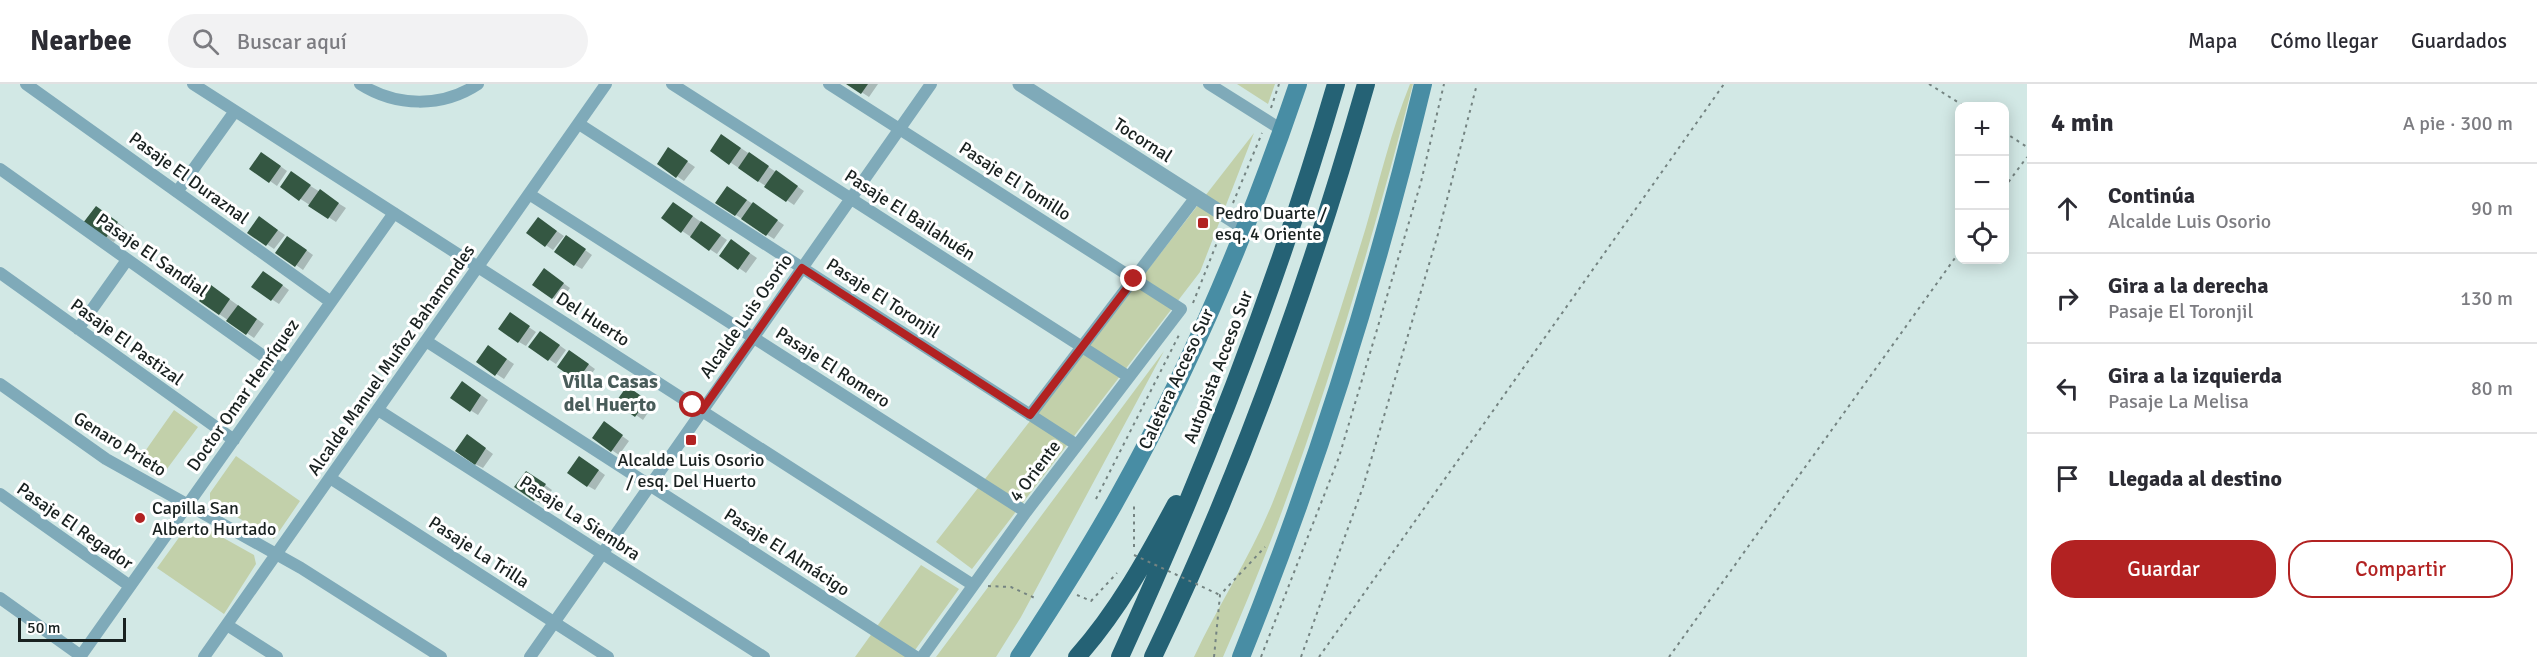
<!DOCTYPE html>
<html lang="es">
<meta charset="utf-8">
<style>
:root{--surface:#fff;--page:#f2f2f3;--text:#2b2b33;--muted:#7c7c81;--line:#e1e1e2;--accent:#b22222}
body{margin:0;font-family:Signika,sans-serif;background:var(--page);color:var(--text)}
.controls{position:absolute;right:18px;top:18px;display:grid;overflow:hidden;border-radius:12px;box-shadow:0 3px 15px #0003}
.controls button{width:54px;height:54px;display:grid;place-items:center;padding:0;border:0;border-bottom:2px solid var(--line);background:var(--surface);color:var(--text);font:30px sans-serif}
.scale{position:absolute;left:18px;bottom:15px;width:108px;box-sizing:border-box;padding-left:6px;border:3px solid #192120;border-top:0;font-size:16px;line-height:21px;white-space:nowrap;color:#192120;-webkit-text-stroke:4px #fff;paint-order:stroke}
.stop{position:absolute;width:18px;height:18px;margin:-14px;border:4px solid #b22222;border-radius:50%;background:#fff}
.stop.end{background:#b22222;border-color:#fff;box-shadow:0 2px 6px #0008}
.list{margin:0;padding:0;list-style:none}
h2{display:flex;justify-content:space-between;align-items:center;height:78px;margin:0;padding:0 24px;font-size:26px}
h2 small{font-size:20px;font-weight:400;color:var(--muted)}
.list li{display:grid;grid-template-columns:39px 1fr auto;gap:18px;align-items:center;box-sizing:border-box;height:90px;padding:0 24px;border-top:2px solid var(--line)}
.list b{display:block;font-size:22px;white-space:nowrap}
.list p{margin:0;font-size:20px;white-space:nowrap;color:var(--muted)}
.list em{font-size:20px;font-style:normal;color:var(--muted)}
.actions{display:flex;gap:12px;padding:18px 24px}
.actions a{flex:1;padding:14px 0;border:2px solid var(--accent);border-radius:24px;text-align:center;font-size:21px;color:var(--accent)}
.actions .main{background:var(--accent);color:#fff}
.icon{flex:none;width:33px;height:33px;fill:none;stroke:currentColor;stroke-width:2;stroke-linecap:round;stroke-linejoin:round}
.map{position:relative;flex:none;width:2027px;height:573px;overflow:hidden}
header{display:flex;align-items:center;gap:36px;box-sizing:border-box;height:84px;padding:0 30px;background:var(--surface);border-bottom:2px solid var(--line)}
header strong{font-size:28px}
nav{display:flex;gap:33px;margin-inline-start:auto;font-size:21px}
.search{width:420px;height:54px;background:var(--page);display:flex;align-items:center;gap:15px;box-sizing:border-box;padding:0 21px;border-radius:33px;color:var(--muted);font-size:22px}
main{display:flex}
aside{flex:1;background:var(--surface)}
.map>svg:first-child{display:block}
.green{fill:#c2d0aa}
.shadow{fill:#0003}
.building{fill:#345742}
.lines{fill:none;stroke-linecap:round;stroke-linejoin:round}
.path{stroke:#748381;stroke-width:2;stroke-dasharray:3 4.5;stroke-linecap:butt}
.minor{stroke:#7faab9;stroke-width:12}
.tertiary{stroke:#7faab9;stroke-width:15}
.secondary{stroke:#488da4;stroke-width:18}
.motorway{stroke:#256275;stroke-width:18}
.path-bridge{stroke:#748381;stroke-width:2;stroke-dasharray:3 4.5;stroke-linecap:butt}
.route{stroke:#b22222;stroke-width:8}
.poi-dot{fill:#b22222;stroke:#fff;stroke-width:2}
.labels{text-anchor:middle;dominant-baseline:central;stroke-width:6;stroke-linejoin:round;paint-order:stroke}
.street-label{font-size:18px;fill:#192120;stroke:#fff}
.poi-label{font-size:18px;fill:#192120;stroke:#fff;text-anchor:start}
.neighbourhood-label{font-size:20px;font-weight:bold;fill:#495c5a;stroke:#fff}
</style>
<header>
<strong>Nearbee</strong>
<div class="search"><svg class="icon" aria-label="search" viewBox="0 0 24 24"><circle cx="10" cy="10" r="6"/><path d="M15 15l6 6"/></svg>Buscar aquí</div>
<nav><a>Mapa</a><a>Cómo llegar</a><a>Guardados</a></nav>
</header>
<main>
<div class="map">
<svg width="2027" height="573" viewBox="0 0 2027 573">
<rect width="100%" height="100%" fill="#d2e8e5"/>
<path class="green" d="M1237,0H1275L1268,20Z
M1410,0H1413C1362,195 1304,389 1223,573H1194C1219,519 1252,471 1274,415C1309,326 1338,235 1366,143C1380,95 1391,47 1410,0Z
M1254,49L1200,188L972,485L936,458Z
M1164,267L1021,533L996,573H936Z
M174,326L198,343L164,389L141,373Z
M236,372L300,417L274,455L210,417V409Z
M195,438L254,471L256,480L224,530L157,484L188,441Z
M921,481L959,505L910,573H855Z"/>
<path class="shadow" d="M849,0H878L869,13Z
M729,56L804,107L794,121L712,66Z
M676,70L695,83L684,97L659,80Z
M269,74L287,87L277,102L270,97Z
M304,98L346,124L336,138L282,103Z
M735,108L784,141L774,155L736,131Z
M681,124L727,156L717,170L682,147Z
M103,128L124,143L114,158L106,154Z
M266,138L285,151L274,165L249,148Z
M545,139L564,152L553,166L528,149Z
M295,158L313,171L303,186L296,181Z
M574,158L592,171L582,185L575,181Z
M738,161L757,174L746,189L739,184Z
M552,191L570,204L560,218L553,214Z
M271,193L289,206L279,220L253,203Z
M218,207L264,240L254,254L219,230Z
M517,235L536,248L526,262L519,258Z
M548,253L566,266L556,280L530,263Z
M495,267L514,280L504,295L478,278Z
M577,272L595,285L585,299L578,295Z
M470,303L488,316L478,331L470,326Z
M635,308L653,321L643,336L636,331Z
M611,344L629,357L619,371L594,354Z
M474,356L493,370L483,384L475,380Z
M587,378L605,391L595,406L588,402Z
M534,393L552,406L542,420L535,416Z"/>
<path class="building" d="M846,0H868L861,10Z
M721,50L741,64L729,81L710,67Z
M668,63L688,77L676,94L657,80Z
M261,68L281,82L269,99L249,85Z
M749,68L769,82L758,98L738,84Z
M776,86L798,102L786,118L764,103Z
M291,87L311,101L299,117L280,103Z
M727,102L747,116L735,132L715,119Z
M320,105L339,119L328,135L308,122Z
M673,118L693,132L681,149L661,134Z
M753,118L778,136L766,152L741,135Z
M96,122L118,138L105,155L83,139Z
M259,132L278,146L266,162L247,149Z
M538,133L557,147L545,163L526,149Z
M701,137L721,151L709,167L690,153Z
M566,151L586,165L574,182L554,168Z
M287,152L307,166L295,183L275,169Z
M731,155L750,169L738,186L719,172Z
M544,184L564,199L552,215L532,201Z
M263,187L283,201L271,217L251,203Z
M211,201L230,215L219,231L199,217Z
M238,221L257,235L246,251L226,237Z
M510,228L530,242L518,259L498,245Z
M540,247L560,261L548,277L528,263Z
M488,261L507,275L495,292L476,278Z
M569,266L589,280L577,297L557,283Z
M462,297L481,311L470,328L450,314Z
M627,302L647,316L635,333L615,319Z
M604,337L623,351L611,368L592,354Z
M467,350L486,364L475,381L455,367Z
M579,372L599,386L587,403L567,389Z
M526,387L546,400L534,417L514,403Z"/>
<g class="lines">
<path class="path" d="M1929,0L1964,22
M1271,24L1279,0
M2004,48L2027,63
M2004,104L2027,73
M1233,119L1262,49
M1193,219L1222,146
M1096,415L1179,251
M1134,463V418
M988,502L1011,503L1037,515
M1077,511L1091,517L1117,489
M1214,573L1220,511L1265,463
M1261,573L1339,373L1421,98L1444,0
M1301,573L1363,403L1438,150L1477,0
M1319,573L1724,0
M1669,573L1960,167"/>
<path class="minor" d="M26,0L331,218
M193,0L973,501
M360,0C396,23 442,24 478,0
M672,0L1129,293
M829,0L1181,225L1026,428L922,573
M1209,0L1282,46
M579,40L1077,361
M0,85L283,286
M177,108L235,27
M529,110L1026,428
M0,189L234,356
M78,245L127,176
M426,257L916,573
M0,300L106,375L301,484L441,573
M378,326L764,573
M1030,331L1196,113
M330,394L608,573
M0,410L130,502
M0,514L81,572
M227,541L277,573
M80,573L394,129
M204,573L606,0
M530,573L931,0"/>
<path class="tertiary" d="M1020,0L1245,144"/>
<path class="secondary" d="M1019,573C1054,520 1088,467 1119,411C1192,281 1250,141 1298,0
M1241,573C1316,387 1376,195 1423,0"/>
<path class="motorway" d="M1077,573C1118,527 1147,474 1176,420
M1120,573C1205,387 1279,196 1336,0
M1153,573C1241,390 1310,196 1366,0"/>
<path class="path-bridge" d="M1134,471L1220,511"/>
</g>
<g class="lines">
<path class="route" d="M693,321L702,326L802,184L1030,331L1134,195"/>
</g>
<g class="poi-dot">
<rect x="1197" y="133" width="12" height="12" rx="3"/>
<rect x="685" y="350" width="12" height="12" rx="3"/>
<circle cx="140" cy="434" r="6"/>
</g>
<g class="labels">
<g class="street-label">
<text transform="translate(1143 56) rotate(33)">Tocornal</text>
<text transform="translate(189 94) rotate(36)">Pasaje El Duraznal</text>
<text transform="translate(1015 97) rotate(33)">Pasaje El Tomillo</text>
<text transform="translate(910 131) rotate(33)">Pasaje El Bailahuén</text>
<text transform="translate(152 171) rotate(35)">Pasaje El Sandial</text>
<text transform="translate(883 214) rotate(33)">Pasaje El Toronjil</text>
<text transform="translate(746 232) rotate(-55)">Alcalde Luis Osorio</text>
<text transform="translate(593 235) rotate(33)">Del Huerto</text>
<text transform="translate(127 258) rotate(36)">Pasaje El Pastizal</text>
<text transform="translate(391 276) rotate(-55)">Alcalde Manuel Muñoz Bahamondes</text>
<text transform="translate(833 283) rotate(33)">Pasaje El Romero</text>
<text transform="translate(1218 283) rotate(-69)">Autopista Acceso Sur</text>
<text transform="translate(1176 295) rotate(-65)">Caletera Acceso Sur</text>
<text transform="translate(243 311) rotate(-55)">Doctor Omar Henríquez</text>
<text transform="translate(120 360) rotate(32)">Genaro Prieto</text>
<text transform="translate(1035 387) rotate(-53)">4 Oriente</text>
<text transform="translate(580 434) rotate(33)">Pasaje La Siembra</text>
<text transform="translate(75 442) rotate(35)">Pasaje El Regador</text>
<text transform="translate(479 468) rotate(33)">Pasaje La Trilla</text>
<text transform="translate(787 468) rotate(33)">Pasaje El Almácigo</text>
</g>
<g class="poi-label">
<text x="1215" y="129">Pedro Duarte /<tspan x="1215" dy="21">esq. 4 Oriente</tspan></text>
<text x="691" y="376" text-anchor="middle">Alcalde Luis Osorio<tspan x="691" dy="21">/ esq. Del Huerto</tspan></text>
<text x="152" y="424">Capilla San<tspan x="152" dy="21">Alberto Hurtado</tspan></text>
</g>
<g class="neighbourhood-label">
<text x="610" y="297">Villa Casas<tspan x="610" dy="23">del Huerto</tspan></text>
</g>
</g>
</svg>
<div class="controls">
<button>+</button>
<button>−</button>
<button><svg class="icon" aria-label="locate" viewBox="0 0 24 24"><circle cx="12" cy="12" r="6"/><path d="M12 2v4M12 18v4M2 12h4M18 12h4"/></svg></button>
</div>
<div class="scale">50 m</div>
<div class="stop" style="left:693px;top:321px"></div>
<div class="stop end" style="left:1134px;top:195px"></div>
</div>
<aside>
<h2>4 min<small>A pie · 300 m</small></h2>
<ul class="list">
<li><svg class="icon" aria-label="ahead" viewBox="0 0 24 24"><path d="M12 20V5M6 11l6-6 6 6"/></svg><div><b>Continúa</b><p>Alcalde Luis Osorio</p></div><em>90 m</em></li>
<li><svg class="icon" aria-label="right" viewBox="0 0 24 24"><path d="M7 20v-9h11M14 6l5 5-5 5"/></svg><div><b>Gira a la derecha</b><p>Pasaje El Toronjil</p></div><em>130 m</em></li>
<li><svg class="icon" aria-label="left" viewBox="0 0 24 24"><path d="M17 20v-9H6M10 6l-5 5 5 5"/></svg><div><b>Gira a la izquierda</b><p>Pasaje La Melisa</p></div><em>80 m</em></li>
<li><svg class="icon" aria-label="arrive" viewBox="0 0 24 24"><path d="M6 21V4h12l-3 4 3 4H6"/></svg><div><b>Llegada al destino</b></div></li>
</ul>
<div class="actions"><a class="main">Guardar</a><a>Compartir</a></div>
</aside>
</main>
